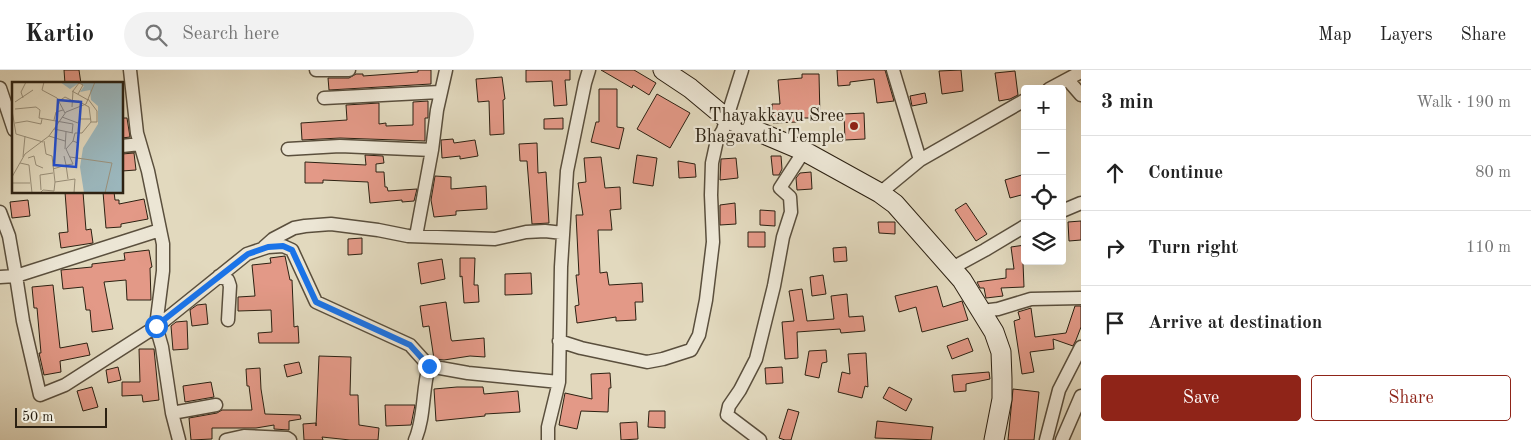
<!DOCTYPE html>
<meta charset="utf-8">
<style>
:root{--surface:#fff;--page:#f2f2f2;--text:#222;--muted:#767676;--line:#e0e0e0;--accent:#8f2418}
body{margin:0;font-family:"Old Standard TT",serif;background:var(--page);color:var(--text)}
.controls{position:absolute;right:15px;top:15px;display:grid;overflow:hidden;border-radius:5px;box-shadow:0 5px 20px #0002}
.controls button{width:45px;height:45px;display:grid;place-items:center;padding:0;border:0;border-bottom:1px solid var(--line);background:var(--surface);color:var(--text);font:25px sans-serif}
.scale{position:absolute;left:15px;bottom:12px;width:92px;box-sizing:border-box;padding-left:5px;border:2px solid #2c2112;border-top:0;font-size:14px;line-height:18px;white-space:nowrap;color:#2c2112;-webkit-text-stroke:4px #ece6d5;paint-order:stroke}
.stop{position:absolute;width:15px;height:15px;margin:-11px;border:4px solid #1a73e8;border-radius:50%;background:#fff}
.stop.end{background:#1a73e8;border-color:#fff;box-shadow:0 1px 5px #0008}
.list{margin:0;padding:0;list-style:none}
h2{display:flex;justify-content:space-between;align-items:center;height:65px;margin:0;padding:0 20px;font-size:21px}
h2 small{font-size:16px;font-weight:400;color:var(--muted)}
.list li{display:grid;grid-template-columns:32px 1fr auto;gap:15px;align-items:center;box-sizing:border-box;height:75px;padding:0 20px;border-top:1px solid var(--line)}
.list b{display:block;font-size:19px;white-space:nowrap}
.list em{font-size:16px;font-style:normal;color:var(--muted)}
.actions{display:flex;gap:10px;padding:15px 20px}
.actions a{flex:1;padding:11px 0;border:1px solid var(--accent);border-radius:5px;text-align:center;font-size:18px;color:var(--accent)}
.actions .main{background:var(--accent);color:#fff}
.icon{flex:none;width:28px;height:28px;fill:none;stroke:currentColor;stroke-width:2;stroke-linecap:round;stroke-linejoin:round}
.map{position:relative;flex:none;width:1081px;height:370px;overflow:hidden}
header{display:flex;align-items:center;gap:30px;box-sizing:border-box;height:70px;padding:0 25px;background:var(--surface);border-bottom:1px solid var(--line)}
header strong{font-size:24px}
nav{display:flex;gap:28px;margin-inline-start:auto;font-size:18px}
.search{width:350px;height:45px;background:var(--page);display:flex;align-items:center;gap:12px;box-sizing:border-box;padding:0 18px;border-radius:28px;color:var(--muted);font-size:19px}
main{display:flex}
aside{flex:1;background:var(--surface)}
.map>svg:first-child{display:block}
.building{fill:#e39987;stroke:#2c2112}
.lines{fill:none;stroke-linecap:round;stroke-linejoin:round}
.minor-casing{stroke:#5a4f3d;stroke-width:15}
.secondary-casing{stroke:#2c2112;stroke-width:21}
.minor{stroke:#ece6d5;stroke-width:12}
.secondary{stroke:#ece6d5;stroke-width:19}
.route{stroke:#1a73e8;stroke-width:6}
.poi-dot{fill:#8f2418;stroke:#ece6d5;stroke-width:2}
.labels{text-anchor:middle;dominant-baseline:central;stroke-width:4.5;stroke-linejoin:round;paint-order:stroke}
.poi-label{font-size:18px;fill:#2c2112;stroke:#ece6d5;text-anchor:end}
.inset-road{fill:none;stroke:#998f79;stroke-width:1}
.view{fill:#1d4ed8;fill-opacity:0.15;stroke:#1d4ed8;stroke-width:2.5}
.inset-edge{fill:none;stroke:#2c2112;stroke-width:2.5}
</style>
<header>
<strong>Kartio</strong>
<div class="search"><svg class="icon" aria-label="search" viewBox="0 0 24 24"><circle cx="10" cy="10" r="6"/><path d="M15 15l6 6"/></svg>Search here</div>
<nav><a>Map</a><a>Layers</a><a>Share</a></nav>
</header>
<main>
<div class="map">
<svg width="1081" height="370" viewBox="0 0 1081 370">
<rect width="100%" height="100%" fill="#e2d9be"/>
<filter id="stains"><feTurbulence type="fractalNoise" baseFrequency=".004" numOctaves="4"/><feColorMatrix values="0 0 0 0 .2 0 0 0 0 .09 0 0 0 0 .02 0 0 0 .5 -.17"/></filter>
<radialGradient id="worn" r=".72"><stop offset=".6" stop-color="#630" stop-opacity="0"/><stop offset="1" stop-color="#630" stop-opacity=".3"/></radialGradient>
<path class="building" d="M64,0H79L81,14H65Z
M418,0H431V14L329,20L328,8H349L356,4H363V6L418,2Z
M526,0H570V10H565L567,35L554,36L552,11L526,12Z
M601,0H634L656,13L649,25L633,15L632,18Z
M837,0H885L894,31L877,33L874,9L850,12V15L838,16Z
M961,0L963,21L942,24L939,1Z
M1015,1L1018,25L1010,29L999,31L995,3Z
M802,4H819L820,48H797V52L773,53L772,34H780L778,10L802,8Z
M502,7L505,29L503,30L504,64L490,65L489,31L478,32L476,9Z
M599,19H617V57L624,58L619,79L591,72L596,52H599Z
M925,23L927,33L912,36L910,26Z
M657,24L690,43L670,78L637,59Z
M428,31V48H425V71L340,68L302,70L301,53L347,50L346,35L379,33V54L386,53V56L413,55V32Z
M864,43L865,69L845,70L844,44Z
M122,48H127L130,67L122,68Z
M563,48V59H544V49Z
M453,69L454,73L475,70L478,86L460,89V86L442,88L441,70Z
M537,73L538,103L546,102L549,153L532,154L527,91H520L519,74Z
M134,83L136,100L122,101V84Z
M365,85L383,86L384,93L376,94V102H384L385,117H387L388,121L417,119L414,131L402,132V130L370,133L368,112L323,110V113H305V92L366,95Z
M637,85L657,88L653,116L633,113Z
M771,86H781L782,99L779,105H773Z
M601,87L605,118L620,117L621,139L610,140L612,160H598L600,203L607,202L609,215L642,213L643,232H635L636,250L616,251V247L577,253L575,236L579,235L576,205H579L576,145H583L578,113L586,112L584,88Z
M736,88L738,108L720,110L721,89Z
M678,91L695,94L696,107L679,108Z
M811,102L812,119L797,120L796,108L800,103Z
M1025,104V124L1010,128L1005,110Z
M435,106L451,107V119L486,116L487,139L456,141V145L434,147L431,130Z
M65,122H83L86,160L91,159L93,173L61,178L59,163L68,162Z
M103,122H114L115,130H119V134L144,129L148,149L121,154V157L106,158Z
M28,130L30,146L12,148L10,132Z
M735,133L736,154L720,155V135Z
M966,133L987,164L976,171L955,140Z
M760,140L775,141V156L760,155Z
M1081,151V170L1069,171L1068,152Z
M878,152H895V164L879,163Z
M748,162H765V177H748Z
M362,168V184L348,185V169Z
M1025,175V193H1023L1024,217L1001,218L1003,226L986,228L984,218H980L977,212L1006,208V199H1014L1011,177Z
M846,177L847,191L834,192L833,178Z
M149,180L152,197L150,198L151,230H127L126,210L104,212L113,259L92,262L90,240H86L83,217L63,219L61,200L92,197V194L125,190L124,183Z
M285,186L290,210H292L294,257L298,256L299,273H259L258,263L272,262L271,240L238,241V227L255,226L252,195L271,193L270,188Z
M460,188H475L474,215H478L479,232L464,233L462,206L460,207Z
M442,189L445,209L421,214L418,193Z
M531,203L532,224L505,225V204Z
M823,205L826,224L812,226L810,207Z
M53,215L60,278L87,273L90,285L60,291L61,302L44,305L39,283H41L37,238H34L32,217Z
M937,216L943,237L962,231L968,250L922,262L916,237L899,242L895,226Z
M802,219L807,251L834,249L831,226L847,224L849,247L863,246L865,261L841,263L840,259L797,262L798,288L785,289L782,252L794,251L789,221Z
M446,232L451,269L452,271L484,268L485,287L470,286L444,290L434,289L429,256L423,257L420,236Z
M206,234L208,254L192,256L190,240L197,235Z
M1075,236H1081V257L1076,270L1073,276L1053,269L1054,279L1030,282L1034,302L1022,304L1014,251L1020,249L1018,242L1031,238L1035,267L1066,263Z
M187,251L188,279L173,280L171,256L176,252Z
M968,268L973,281L952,289L947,276Z
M139,279H154L159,330L143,332L142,325L122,326V312H140Z
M826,280L827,292L822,293L819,308L805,305L809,281Z
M866,283L868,317L865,316L862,328L838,322L842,302L850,304L848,284Z
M319,286L351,287L350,325H358L359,355L379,358L378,370H350L322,367L323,370H304L303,354L316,353V356Z
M299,292L302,303L287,307L284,295Z
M118,297L121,310L108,313L106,300Z
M782,297L783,313L766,314L765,298Z
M260,298L261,319L265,344L300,345L301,349L289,351V360L274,359V355L256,358H212V369L191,370L189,348L217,343L222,340H252L249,316H247L246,299Z
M989,302L990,309L966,314V321L954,322L952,305Z
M610,303L611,318H609L608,342L581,341L577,359L559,355L565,323L592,329L591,304Z
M211,312L214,327L185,332L183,316Z
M92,317L98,337L83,341L77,321Z
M457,317H483L484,324L518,321L520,342L485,344V346L436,351L434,319Z
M889,317L912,329L906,341L883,328Z
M1013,319L1039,322L1034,370H1008Z
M385,335H415L411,355L386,356Z
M788,339L799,342L791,370H785L779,368Z
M649,341H665V358L648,357Z
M877,351L933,357L931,370L875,368Z
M637,352L638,369L621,370L620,353Z"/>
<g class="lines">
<g class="minor-casing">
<path id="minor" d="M130,0L137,63L148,101L163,174V201L156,256L162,277L172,343L179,370
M316,0H349
M893,0L920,90
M1068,10L1081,25
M0,18L14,60
M1049,19L1081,2
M324,28L440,22
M122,76L140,74
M288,79L340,76L432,80
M880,123L920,90L1025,30
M1062,141L1081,133
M0,142L9,166L16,206L0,207
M160,160L16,206L23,251L40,325L65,315L160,254L247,184L268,177L283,176L292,180L316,232L410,275L429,296L468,303L559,312L548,357V370
M416,166L432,80L437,40L446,0
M264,177L273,169L294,158L305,156L331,154L378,160L408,166L495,169L526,162L545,161L563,163
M952,198L985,180L1025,156
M219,206L228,210L230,216L228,250
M982,241L998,239L1031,229L1081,228
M559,271L581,278L647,292L663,289L691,280L699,265L706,230L713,172L711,125L712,93L717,70L723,60L742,0
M559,312L561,197L567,101L585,13L589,0
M172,343L216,335
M226,370L244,366L287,368L290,370
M415,370C425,347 422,320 429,296
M760,370L727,345L729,336L740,320L756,289L774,216L783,167L791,142L790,127L780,118L804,81
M1046,370L1059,320L1081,277
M1062,370L1081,326"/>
</g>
<g class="secondary-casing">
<path id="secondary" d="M663,0L690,18L726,48L804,81L880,123L895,134L962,210L994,262L1001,282L1002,309V329L994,370"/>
</g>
<use href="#minor" class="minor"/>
<use href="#secondary" class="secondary"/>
</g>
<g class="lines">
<path class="route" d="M156,256L248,184L268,177L283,176L292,180L316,232L410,275L429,296"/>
</g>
<circle class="poi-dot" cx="854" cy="56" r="5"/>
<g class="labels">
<g class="poi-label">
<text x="844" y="46">Thayakkavu Sree<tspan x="844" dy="21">Bhagavathi Temple</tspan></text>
</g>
</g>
<g transform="translate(12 12)">
<rect width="111" height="111" fill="#e2d9be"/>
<path d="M48,0H111V111H72L68,85L71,66L86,42V24L79,18L78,8L68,10L72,4L67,1L58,7Z" fill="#9bb7bd"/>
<path class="inset-road" d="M32,0L30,8L45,16L53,31M60,9L76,18M11,16L9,10L14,0M76,17L85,29V40H79M47,19L53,15L61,19M3,20L21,8M60,25L61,9L67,1L71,3L66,12M3,27L24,25L28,28L27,36L61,42L60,51M0,28L4,52L31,60M50,35L66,41L68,37H79M42,38L44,30L51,28M3,41L15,39L29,42L30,37M42,47L61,51M37,54L53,59M61,59L66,61L65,74M53,67L54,50M52,74L54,83L61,82L54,67L61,59L63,51H70L79,40L77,25L66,19M11,75L13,54M58,75L100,81L93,111M16,76L22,74L24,83L31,86M8,81L17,83L20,111M41,87L54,83L56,97M0,95L13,72L37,54L54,30L74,22L83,0M43,100L63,97L62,111M0,101H18M29,108L28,93L41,91M28,111L31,108L42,109L43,100L40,74L34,72L32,59"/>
<path class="view" d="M46,18L69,20L64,85L42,83Z"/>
<rect width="111" height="111" class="inset-edge"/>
</g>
<rect width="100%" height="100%" filter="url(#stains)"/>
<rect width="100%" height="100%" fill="url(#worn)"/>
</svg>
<div class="controls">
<button>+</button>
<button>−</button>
<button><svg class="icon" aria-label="locate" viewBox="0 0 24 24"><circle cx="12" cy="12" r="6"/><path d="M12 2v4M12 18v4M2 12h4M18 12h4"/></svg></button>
<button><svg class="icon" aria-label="layers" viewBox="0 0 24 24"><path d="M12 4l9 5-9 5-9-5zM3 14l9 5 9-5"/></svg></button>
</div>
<div class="scale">50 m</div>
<div class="stop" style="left:156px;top:256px"></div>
<div class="stop end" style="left:429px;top:296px"></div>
</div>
<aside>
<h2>3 min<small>Walk · 190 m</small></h2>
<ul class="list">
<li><svg class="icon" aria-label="ahead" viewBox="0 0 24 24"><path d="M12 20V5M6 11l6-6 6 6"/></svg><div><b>Continue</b></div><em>80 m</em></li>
<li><svg class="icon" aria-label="right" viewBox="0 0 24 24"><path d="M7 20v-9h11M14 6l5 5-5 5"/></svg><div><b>Turn right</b></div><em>110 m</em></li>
<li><svg class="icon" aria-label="arrive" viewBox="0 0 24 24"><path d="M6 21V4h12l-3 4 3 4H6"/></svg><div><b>Arrive at destination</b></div></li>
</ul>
<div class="actions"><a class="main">Save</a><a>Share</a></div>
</aside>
</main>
